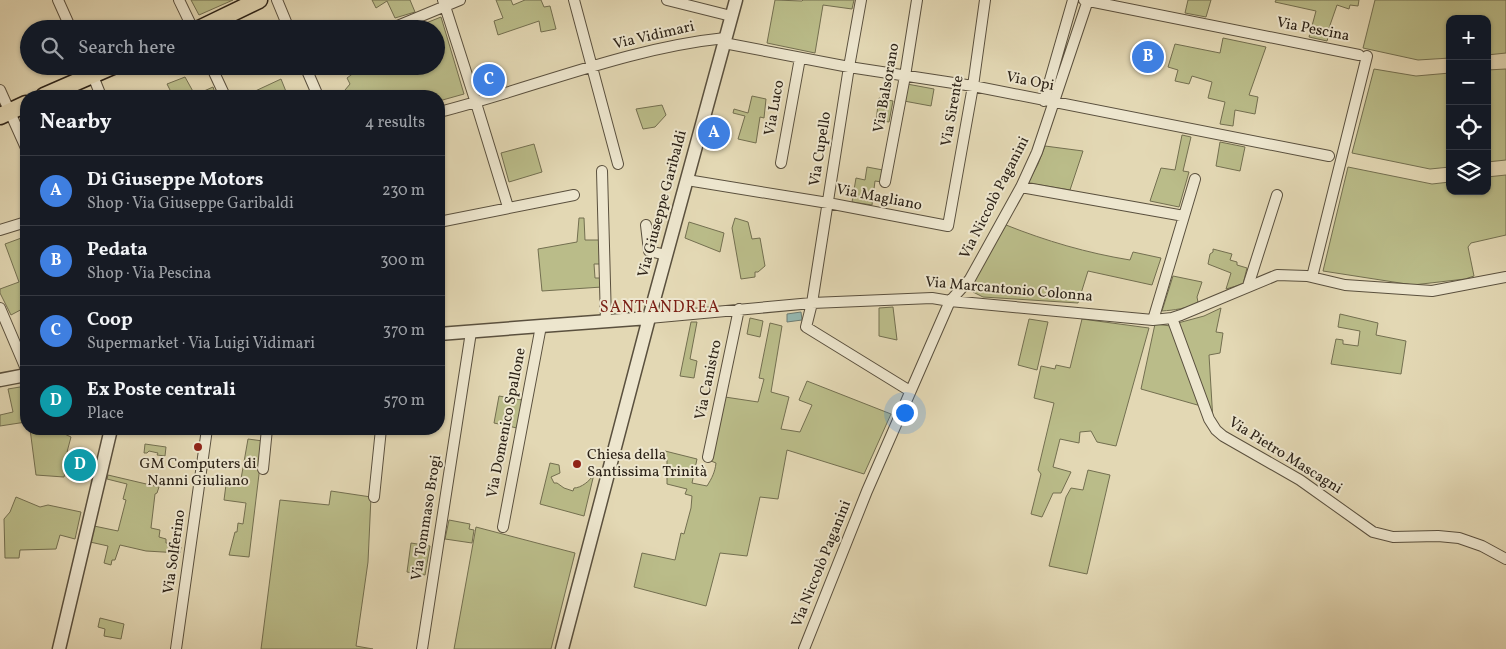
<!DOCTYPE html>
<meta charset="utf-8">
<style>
:root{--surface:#171b24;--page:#20242c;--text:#f1f3f6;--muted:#9ea1a6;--line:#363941;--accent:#c59692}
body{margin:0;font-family:Vollkorn,serif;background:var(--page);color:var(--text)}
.controls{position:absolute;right:15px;top:15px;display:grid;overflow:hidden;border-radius:10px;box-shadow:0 1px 4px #0004}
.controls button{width:45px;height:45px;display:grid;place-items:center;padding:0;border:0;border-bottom:1px solid var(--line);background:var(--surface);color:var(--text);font:25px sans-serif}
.you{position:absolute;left:904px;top:412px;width:18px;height:18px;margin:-12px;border:4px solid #fff;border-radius:50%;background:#1a73e8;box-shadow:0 0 0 8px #1a73e833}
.badge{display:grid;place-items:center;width:32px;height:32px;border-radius:50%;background:var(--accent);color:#fff;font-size:16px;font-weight:700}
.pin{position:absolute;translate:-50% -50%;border:2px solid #fff;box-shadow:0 1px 5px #0006}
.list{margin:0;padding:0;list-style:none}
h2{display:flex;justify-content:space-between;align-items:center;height:65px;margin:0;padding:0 20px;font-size:21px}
h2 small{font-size:16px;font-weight:400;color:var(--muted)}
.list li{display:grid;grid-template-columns:32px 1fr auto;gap:15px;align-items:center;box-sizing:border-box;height:70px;padding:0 20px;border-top:1px solid var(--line)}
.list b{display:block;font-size:19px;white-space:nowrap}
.list p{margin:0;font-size:16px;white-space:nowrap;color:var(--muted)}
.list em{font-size:16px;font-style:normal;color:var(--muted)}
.icon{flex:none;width:28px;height:28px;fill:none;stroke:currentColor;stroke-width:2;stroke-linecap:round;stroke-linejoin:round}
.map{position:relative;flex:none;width:1506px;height:649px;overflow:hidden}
.search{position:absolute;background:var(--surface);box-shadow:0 1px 4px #0004;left:20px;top:20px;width:425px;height:55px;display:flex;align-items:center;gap:12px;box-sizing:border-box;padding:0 18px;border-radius:28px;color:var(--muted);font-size:19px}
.panel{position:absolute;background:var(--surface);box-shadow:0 1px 4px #0004;left:20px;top:90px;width:425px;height:345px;border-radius:20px}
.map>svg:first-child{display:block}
.green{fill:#babc89;stroke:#736f50}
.water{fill:#96b9b2;stroke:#6c7d74}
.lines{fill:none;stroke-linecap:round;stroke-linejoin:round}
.minor-casing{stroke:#5a503e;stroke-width:12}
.tertiary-casing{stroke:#5a503e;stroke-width:15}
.primary-casing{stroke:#2c2217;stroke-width:19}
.minor{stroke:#ede6ce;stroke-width:10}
.tertiary{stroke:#ede6ce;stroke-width:12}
.primary{stroke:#e3d8b4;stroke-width:16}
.poi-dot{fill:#8f2418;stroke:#ede6ce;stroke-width:2}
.labels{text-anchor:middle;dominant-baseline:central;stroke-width:4;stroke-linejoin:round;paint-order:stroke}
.street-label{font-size:15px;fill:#2c2217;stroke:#ede6ce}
.poi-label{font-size:15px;fill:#2c2217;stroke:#ede6ce;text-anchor:start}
.neighbourhood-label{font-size:16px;letter-spacing:1px;fill:#7a1f14;stroke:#ede6ce}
</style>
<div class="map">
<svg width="1506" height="649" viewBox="0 0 1506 649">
<rect width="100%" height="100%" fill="#e3d8b4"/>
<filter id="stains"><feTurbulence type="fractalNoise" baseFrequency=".004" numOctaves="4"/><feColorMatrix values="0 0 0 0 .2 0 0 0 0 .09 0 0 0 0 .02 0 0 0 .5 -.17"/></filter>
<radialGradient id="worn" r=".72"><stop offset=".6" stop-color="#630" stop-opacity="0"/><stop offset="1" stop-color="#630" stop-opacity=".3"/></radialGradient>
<path class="green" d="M191,0H233L199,15Z
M372,0H410L415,12L395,18L387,1L376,8Z
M496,0H511L513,5L525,0H541L544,7L550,6L556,29L541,32L539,21L498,35L494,21L503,18Z
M775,0L802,1L803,0H854L852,9L823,5L815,53L767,43Z
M1188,0H1211L1206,17L1185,13Z
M1276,0H1359L1358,6L1350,5L1349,9L1337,5L1329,28L1331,29L1327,41L1309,37L1316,11L1275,2Z
M1375,0H1506V53L1487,55V19H1450V58L1418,60L1363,48Z
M441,17L464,94L439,101V96H347L345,90L350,84L347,78L355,72L354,66H436V29H411Z
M1223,38L1266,47L1249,95L1258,97L1255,114L1235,110L1233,126L1220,124L1225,102L1208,98L1212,82L1192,76L1189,84L1175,81L1178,70L1168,67L1175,44L1220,53Z
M1374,69L1416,76L1450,73V167L1430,169L1352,153Z
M1506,69V160L1487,162V70Z
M185,77L195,95L213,87L216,96H173L167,84Z
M281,79L287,94L282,96H252L251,93Z
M907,84L934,89L931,106L904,101Z
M752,96L766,99L764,118L760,117L756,143L738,139L745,116L733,113L734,109L748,113Z
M879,98L893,101L889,122L876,120Z
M662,105L666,115L655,127L643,129L636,109Z
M1182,135L1191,137L1183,171L1189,172L1179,207L1150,201L1161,168L1175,170Z
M1220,142L1245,147L1240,171L1216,166Z
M534,144L542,172L509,182L501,153Z
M1045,146L1083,151L1070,190L1028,183L1038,164Z
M867,167L883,170L882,182L875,181L872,205L852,202L856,178L865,180Z
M1348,167L1432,184L1450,182V191H1487V177L1506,175V235L1471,243L1468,247L1474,276L1465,279L1413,285L1323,271Z
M579,218H584L585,240H601V264H594L595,278H602V287L542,291L538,249L577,242Z
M735,218L748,222L752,239L760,238L765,266L758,272H755V277L741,279L732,228Z
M689,222L724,233L720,252L685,238Z
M1006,225C1046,241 1087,253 1130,260L1133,252L1161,258L1152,285L1088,271L1078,303L983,297L973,292L971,286Z
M24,237L26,248V307L11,315L0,293V289L19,282L5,244Z
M1213,249L1232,254L1230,260L1237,262V265L1247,268L1243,284L1226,289L1231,273L1208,264L1210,254L1213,252Z
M1173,276L1202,282L1197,297L1198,302C1187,309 1174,310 1162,311Z
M893,307L897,340L879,336V308Z
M1221,308L1216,332L1223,333L1220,353L1209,355L1213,421L1178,323L1204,316Z
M1340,314L1378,323L1376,335L1406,341L1401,374L1331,364L1336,339L1343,340V344L1358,346L1360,331L1338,327Z
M750,318L763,321L760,337L747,334Z
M1029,319L1048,322L1037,370L1018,365Z
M1082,319L1149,328L1116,446L1097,442L1091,431L1080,432L1079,443L1060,439L1053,467L1071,472L1061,493H1053L1042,517L1031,514L1041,474L1038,470L1054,403L1034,398L1041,366L1055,369L1056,365L1070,368Z
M691,322H697L690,359L697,361L694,378L680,376Z
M770,323L782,326L771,392L789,397L781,429L800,432L812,405L799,400L807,381L891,414L864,474L787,450L778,499L760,497L747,556L720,553L706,606L634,587L642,553L675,560L681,533L684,534L691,508L692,496L685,494L687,489L667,484V461L665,451L697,459L692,483L707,486C712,478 715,472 716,463L711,461L725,397L758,402L764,379L759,378Z
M1155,324L1171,326L1201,406L1141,389Z
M26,386V422L0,426V415L13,412L8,389Z
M499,396L522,400L517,428L494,423Z
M30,429H72V432L56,430L71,437L67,452L70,453L64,477L36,475Z
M248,439L263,441L249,557L229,555L235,532H237L238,523L243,524L246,503L224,500L227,477L241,479Z
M145,444L166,447L165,456L157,455L158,453L149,451L147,453H144Z
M550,463L559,465L560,473L551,477L554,483H557L564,488L573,491L574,488C581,488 590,481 594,474L584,516L540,504Z
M1088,470L1110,475L1087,574L1049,566L1066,497L1071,488L1083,490Z
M108,475L159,487L157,493L155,494L151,528L160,530L159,537L166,539V543L181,547L180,553L146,551L120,545L115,560H112L111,565L104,563L108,546L90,542L94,526L118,531L126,500L123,499L127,484L107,479Z
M331,491L371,497L368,562L356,646L373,649H261L280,500L329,505Z
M16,497L40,507L48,505L81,512L75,539L60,535L56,549L20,550L19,558H5L4,519L10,512Z
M449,520L470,524L469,529L474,530L472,543L445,539Z
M476,527L575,553L551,649H454Z
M411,543L430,546L425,575L407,572Z
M100,618L124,624L121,639L104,636L105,629L98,627Z"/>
<path class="water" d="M801,312L802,320L787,322V314Z"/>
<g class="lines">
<g class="minor-casing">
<path id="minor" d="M58,0L71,29
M179,0L193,29
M277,0L289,29
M443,0L476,103L508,207
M574,0L618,164
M667,0L731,16
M861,0L849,67L812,303L806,327L910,391
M1084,0L1359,55
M390,29L460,0
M724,43L849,67L973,86L1329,156
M89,66L101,96
M211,66L225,96
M305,66L318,96
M0,90L26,148
M1044,101L1073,0
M439,112C534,88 627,48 725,38
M781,163L800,58
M602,171L606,321
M687,180L828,203L948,226L973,86L985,0
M885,182L905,76L917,0
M1021,187L1184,216L1153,320
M1184,216L1195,179
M439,222L574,195
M646,225L649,251L666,255
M0,230L26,222
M1312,277L1367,56
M1248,286L1277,195
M0,308L26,369
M649,318L812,303L932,298L950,301L1153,320L1172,318L1181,315L1277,275L1307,276L1345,285L1432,291L1506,277
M1172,318L1209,419L1216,430L1223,436L1300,480L1373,532L1393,537L1438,536L1459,538L1482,546L1506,559
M708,457L739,309
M263,469L267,429
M374,497L381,429
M503,527L541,326
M176,649L207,429
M422,649L471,332
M804,649L867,491L950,301L970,279L1021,187L1037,152L1088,0"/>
</g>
<g class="tertiary-casing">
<path id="tertiary" d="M439,334L541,326L649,318
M0,380L26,375
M59,649L111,429
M562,649L649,318L736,0"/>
</g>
<g class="primary-casing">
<path id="primary" d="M199,29L259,0
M44,96L113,66
M0,116L26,104"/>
</g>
<use href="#minor" class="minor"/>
<use href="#tertiary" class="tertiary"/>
<use href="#primary" class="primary"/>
</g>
<g class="poi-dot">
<circle cx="198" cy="447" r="5"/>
<circle cx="577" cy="464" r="5"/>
</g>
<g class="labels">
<g class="street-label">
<text transform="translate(1313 30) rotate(11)">Via Pescina</text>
<text transform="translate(654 36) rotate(-13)">Via Vidimari</text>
<text transform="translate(1030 82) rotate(11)">Via Opi</text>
<text transform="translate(887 88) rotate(-80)">Via Balsorano</text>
<text transform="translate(775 108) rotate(-80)">Via Luco</text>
<text transform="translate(953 111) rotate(-80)">Via Sirente</text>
<text transform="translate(821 149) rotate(-81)">Via Cupello</text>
<text transform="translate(879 198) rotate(11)">Via Magliano</text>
<text transform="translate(995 198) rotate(-63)">Via Niccolò Paganini</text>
<text transform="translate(663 204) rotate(-75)">Via Giuseppe Garibaldi</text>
<text transform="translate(1009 290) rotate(5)">Via Marcantonio Colonna</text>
<text transform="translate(709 380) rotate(-78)">Via Canistro</text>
<text transform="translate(507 423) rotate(-79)">Via Domenico Spallone</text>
<text transform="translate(1285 456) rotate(32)">Via Pietro Mascagni</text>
<text transform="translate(427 518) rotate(-81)">Via Tommaso Brogi</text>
<text transform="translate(175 552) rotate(-82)">Via Solferino</text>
<text transform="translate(822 564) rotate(-68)">Via Niccolò Paganini</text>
</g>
<g class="poi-label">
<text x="587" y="455">Chiesa della<tspan x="587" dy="17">Santissima Trinità</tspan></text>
<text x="198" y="464" text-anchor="middle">GM Computers di<tspan x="198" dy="17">Nanni Giuliano</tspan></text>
</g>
<g class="neighbourhood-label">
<text x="660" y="308">SANT'ANDREA</text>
</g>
</g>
<rect width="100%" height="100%" filter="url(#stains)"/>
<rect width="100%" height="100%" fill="url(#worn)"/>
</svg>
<div class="controls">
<button>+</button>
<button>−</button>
<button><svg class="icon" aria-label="locate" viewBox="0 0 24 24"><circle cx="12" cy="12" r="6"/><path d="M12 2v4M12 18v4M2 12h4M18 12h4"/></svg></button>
<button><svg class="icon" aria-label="layers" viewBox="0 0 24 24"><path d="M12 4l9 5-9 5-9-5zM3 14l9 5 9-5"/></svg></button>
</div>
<div class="you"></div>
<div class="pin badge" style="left:714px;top:133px;background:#3f7fe0">A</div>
<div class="pin badge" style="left:1148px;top:57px;background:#3f7fe0">B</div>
<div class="pin badge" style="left:489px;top:80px;background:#3f7fe0">C</div>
<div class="pin badge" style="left:80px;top:465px;background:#0f9aa8">D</div>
<div class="search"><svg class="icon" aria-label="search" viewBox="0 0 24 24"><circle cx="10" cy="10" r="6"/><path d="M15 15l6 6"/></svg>Search here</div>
<section class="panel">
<h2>Nearby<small>4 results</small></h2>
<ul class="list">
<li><span class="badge" style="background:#3f7fe0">A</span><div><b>Di Giuseppe Motors</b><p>Shop · Via Giuseppe Garibaldi</p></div><em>230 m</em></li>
<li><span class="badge" style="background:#3f7fe0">B</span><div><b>Pedata</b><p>Shop · Via Pescina</p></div><em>300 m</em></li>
<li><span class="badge" style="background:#3f7fe0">C</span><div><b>Coop</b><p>Supermarket · Via Luigi Vidimari</p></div><em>370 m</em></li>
<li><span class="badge" style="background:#0f9aa8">D</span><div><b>Ex Poste centrali</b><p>Place</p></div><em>570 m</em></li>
</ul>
</section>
</div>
